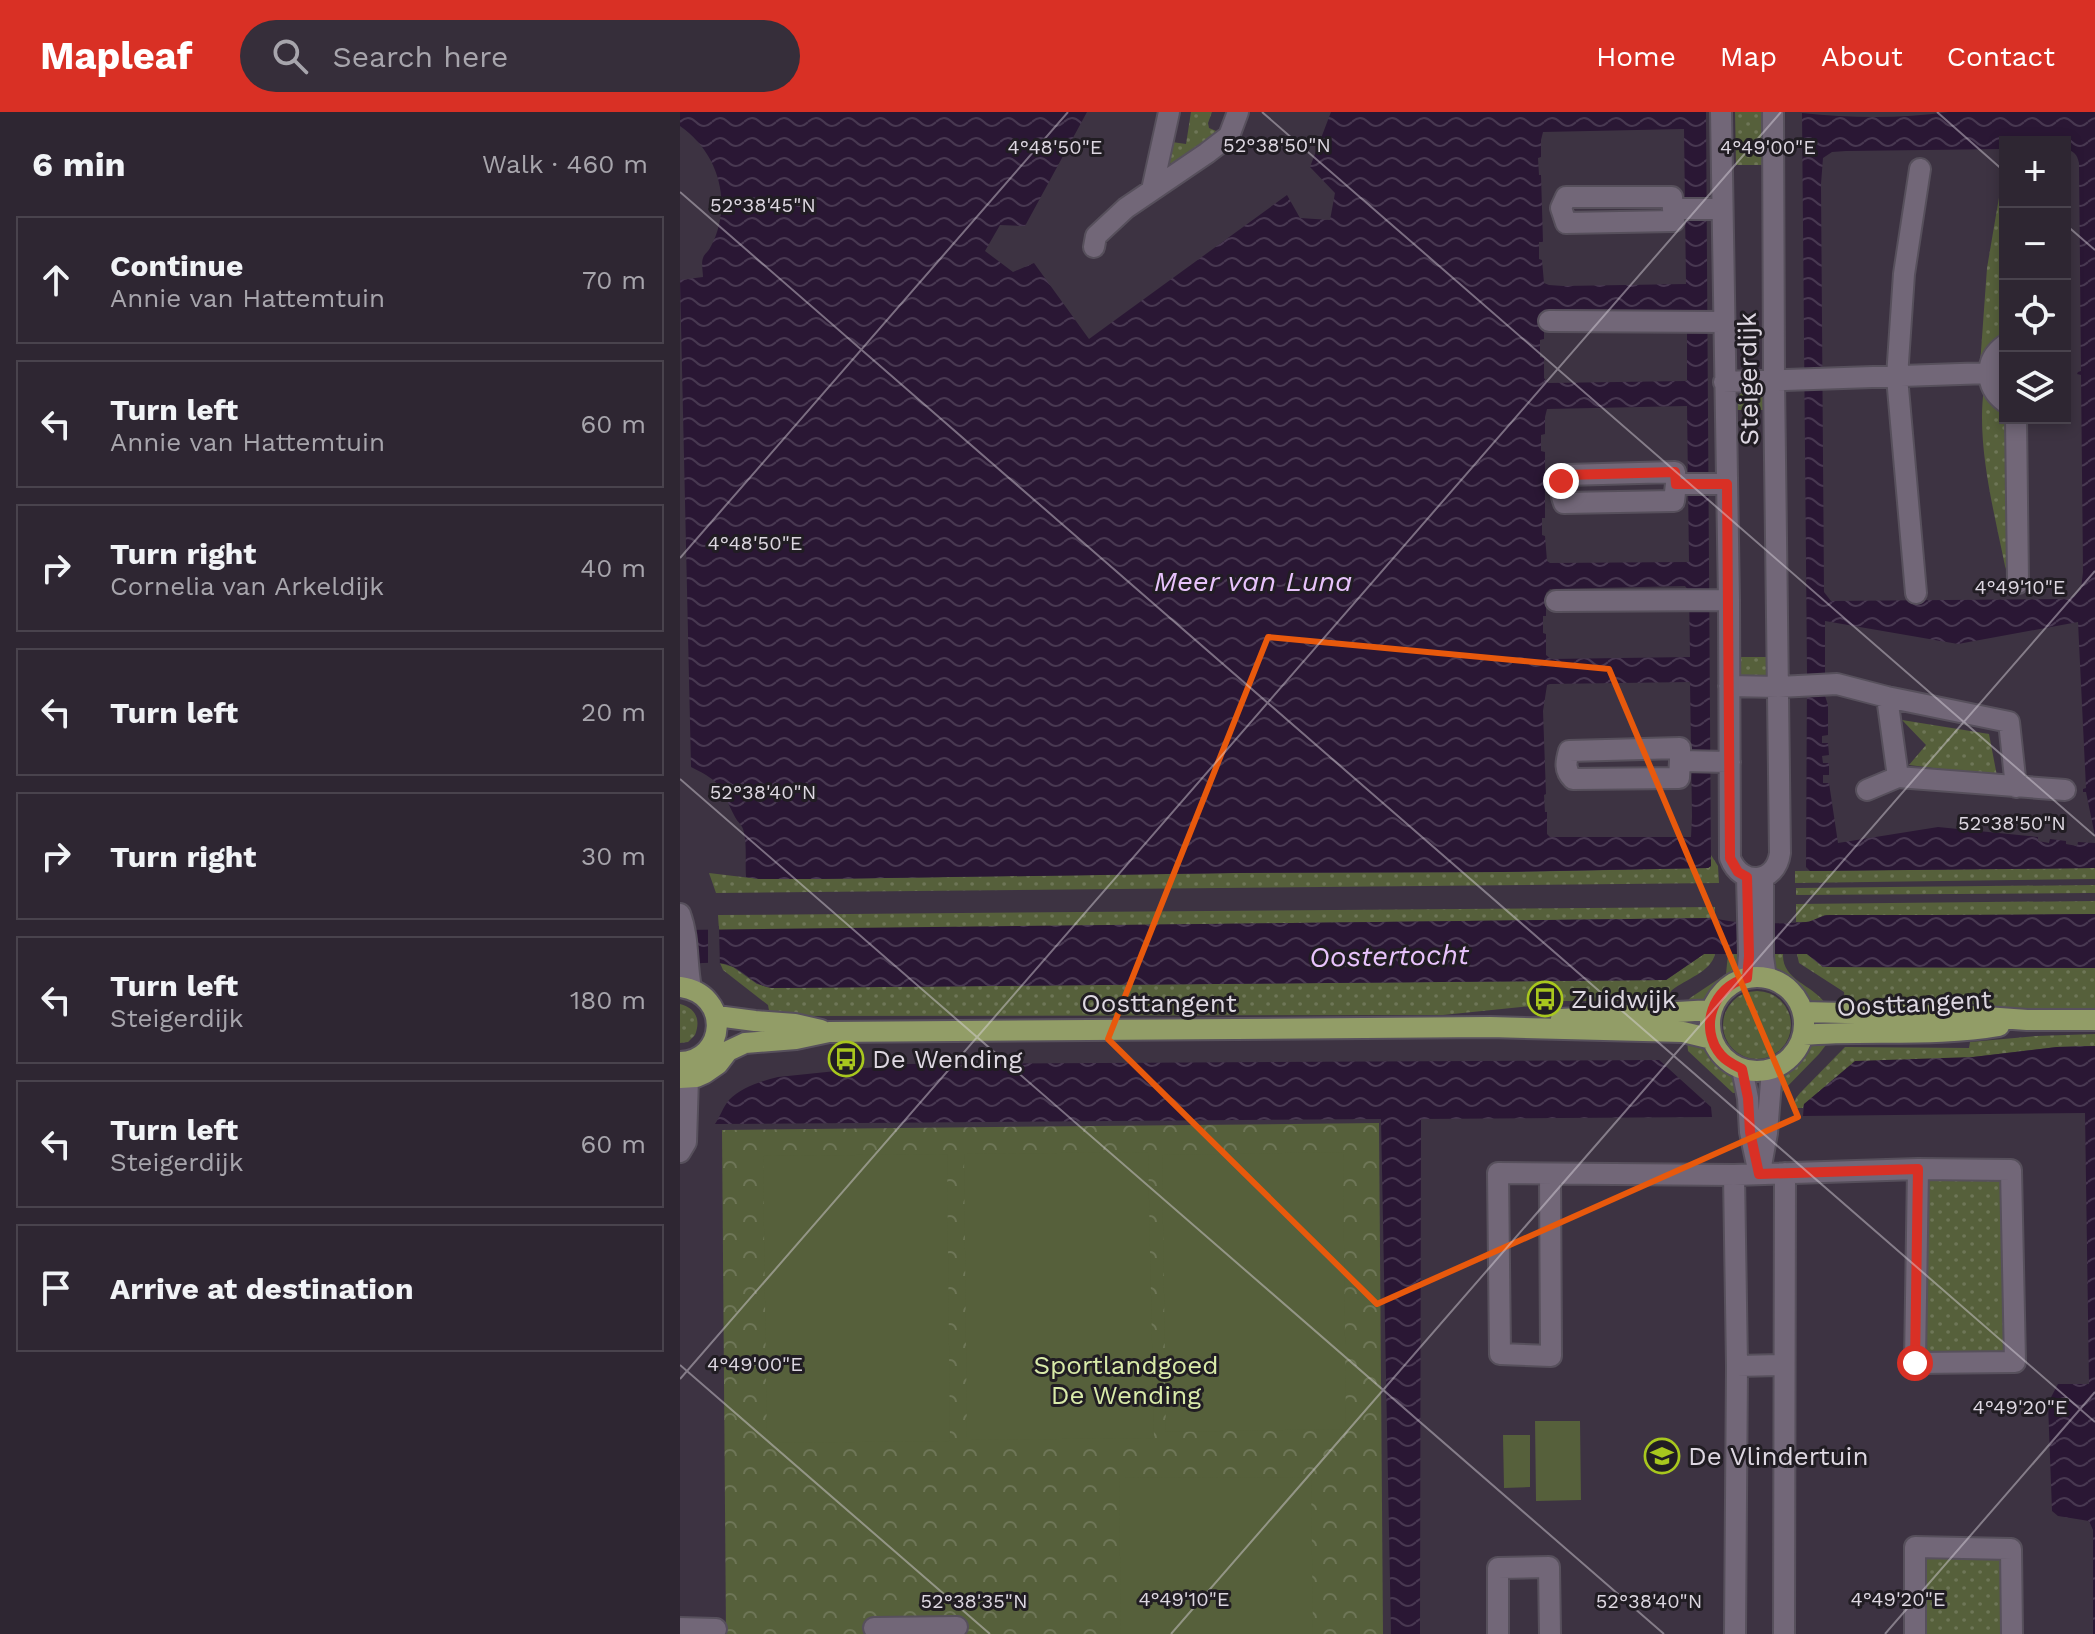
<!DOCTYPE html>
<meta charset="utf-8">
<style>
:root{--surface:#2e2632;--page:#362e3a;--text:#f1f3f6;--muted:#a7a5ac;--line:#49434d;--accent:#d93025}
body{margin:0;font-family:"Work Sans",sans-serif;background:var(--page);color:var(--text)}
.controls{position:absolute;right:24px;top:24px;display:grid;overflow:hidden;border-radius:0px;box-shadow:0 4px 12px #0003}
.controls button{width:72px;height:72px;display:grid;place-items:center;padding:0;border:0;border-bottom:2px solid var(--line);background:var(--surface);color:var(--text);font:40px sans-serif}
.stop{position:absolute;width:24px;height:24px;margin:-18px;border:6px solid #d93025;border-radius:50%;background:#fff}
.stop.end{background:#d93025;border-color:#fff;box-shadow:0 2px 8px #0008}
.list{margin:0;padding:0;list-style:none}
h2{display:flex;justify-content:space-between;align-items:center;height:104px;margin:0;padding:0 32px;font-size:34px}
h2 small{font-size:26px;font-weight:400;color:var(--muted)}
.list li{display:grid;grid-template-columns:52px 1fr auto;gap:24px;align-items:center;box-sizing:border-box;height:128px;margin:0 16px 16px;padding:0 16px;border:2px solid var(--line);border-radius:0px}
.list b{display:block;font-size:30px;white-space:nowrap}
.list p{margin:0;font-size:26px;white-space:nowrap;color:var(--muted)}
.list em{font-size:26px;font-style:normal;color:var(--muted)}
.icon{flex:none;width:44px;height:44px;fill:none;stroke:currentColor;stroke-width:2;stroke-linecap:round;stroke-linejoin:round}
.map{position:relative;flex:none;width:1415px;height:1522px;overflow:hidden}
header{display:flex;align-items:center;gap:48px;box-sizing:border-box;height:112px;padding:0 40px;background:var(--accent);color:#fff}
header strong{font-size:38px}
nav{display:flex;gap:44px;margin-inline-start:auto;font-size:28px}
.search{width:560px;height:72px;background:var(--page);display:flex;align-items:center;gap:20px;box-sizing:border-box;padding:0 28px;border-radius:44px;color:var(--muted);font-size:30px}
main{display:flex}
aside{flex:1;background:var(--surface)}
.map>svg:first-child{display:block}
.grass{fill:url(#grass-dots)}
.park{fill:url(#park-crowns)}
.pitch{fill:#56603b}
.water{fill:url(#water-waves);fill-rule:evenodd}
.pier{fill:#3d3342}
.lines{fill:none;stroke-linecap:round;stroke-linejoin:round}
.minor-casing{stroke:#57505c;stroke-width:24}
.major-casing{stroke:#57505c;stroke-width:24}
.minor{stroke:#726778;stroke-width:20}
.major{stroke:#929d67;stroke-width:20}
.route{stroke:#d93025;stroke-width:10}
.marked{fill:none;stroke:#e8590c;stroke-width:6;stroke-linejoin:round}
.ticks{fill:none;stroke:#ddd7e1;stroke-width:2;stroke-opacity:0.45}
.labels{text-anchor:middle;dominant-baseline:central;stroke-width:6;stroke-linejoin:round;paint-order:stroke}
.street-label{font-size:26px;fill:#ddd7e1;stroke:#211d23}
.poi-label{font-size:26px;fill:#ddd7e1;stroke:#211d23;text-anchor:start}
.park-label{font-size:26px;fill:#d9eba9;stroke:#211d23}
.water-label{font-size:28px;font-style:italic;fill:#e8c3fc;stroke:#211d23}
.ticks-label{font-size:20px;text-anchor:middle;fill:#ddd7e1;stroke:#211d23;stroke-width:6;stroke-linejoin:round;paint-order:stroke}
</style>
<header>
<strong>Mapleaf</strong>
<div class="search"><svg class="icon" aria-label="search" viewBox="0 0 24 24"><circle cx="10" cy="10" r="6"/><path d="M15 15l6 6"/></svg>Search here</div>
<nav><a>Home</a><a>Map</a><a>About</a><a>Contact</a></nav>
</header>
<main>
<aside>
<h2>6 min<small>Walk · 460 m</small></h2>
<ul class="list">
<li><svg class="icon" aria-label="ahead" viewBox="0 0 24 24"><path d="M12 20V5M6 11l6-6 6 6"/></svg><div><b>Continue</b><p>Annie van Hattemtuin</p></div><em>70 m</em></li>
<li><svg class="icon" aria-label="left" viewBox="0 0 24 24"><path d="M17 20v-9H6M10 6l-5 5 5 5"/></svg><div><b>Turn left</b><p>Annie van Hattemtuin</p></div><em>60 m</em></li>
<li><svg class="icon" aria-label="right" viewBox="0 0 24 24"><path d="M7 20v-9h11M14 6l5 5-5 5"/></svg><div><b>Turn right</b><p>Cornelia van Arkeldijk</p></div><em>40 m</em></li>
<li><svg class="icon" aria-label="left" viewBox="0 0 24 24"><path d="M17 20v-9H6M10 6l-5 5 5 5"/></svg><div><b>Turn left</b></div><em>20 m</em></li>
<li><svg class="icon" aria-label="right" viewBox="0 0 24 24"><path d="M7 20v-9h11M14 6l5 5-5 5"/></svg><div><b>Turn right</b></div><em>30 m</em></li>
<li><svg class="icon" aria-label="left" viewBox="0 0 24 24"><path d="M17 20v-9H6M10 6l-5 5 5 5"/></svg><div><b>Turn left</b><p>Steigerdijk</p></div><em>180 m</em></li>
<li><svg class="icon" aria-label="left" viewBox="0 0 24 24"><path d="M17 20v-9H6M10 6l-5 5 5 5"/></svg><div><b>Turn left</b><p>Steigerdijk</p></div><em>60 m</em></li>
<li><svg class="icon" aria-label="arrive" viewBox="0 0 24 24"><path d="M6 21V4h12l-3 4 3 4H6"/></svg><div><b>Arrive at destination</b></div></li>
</ul>
</aside>
<div class="map">
<svg width="1415" height="1522" viewBox="0 0 1415 1522">
<defs>
<pattern id="grass-dots" width="8" height="8" patternUnits="userSpaceOnUse" patternTransform="scale(2)"><rect width="8" height="8" fill="#56603b"/><path d="M2 2h.1M6 6h.1" fill="none" stroke="#6e7657" stroke-width="1.8" stroke-linecap="round"/></pattern>
<pattern id="park-crowns" width="20" height="18" patternUnits="userSpaceOnUse" patternTransform="scale(2)"><rect width="20" height="18" fill="#56603b"/><path d="M2 6a3 3 0 1 1 6 0M12 15a3 3 0 1 1 6 0" fill="none" stroke="#6e7657"/></pattern>
<pattern id="water-waves" width="16" height="10" patternUnits="userSpaceOnUse" patternTransform="scale(2)"><rect width="16" height="10" fill="#2a1734"/><path d="M0 5q4-4 8 0t8 0" fill="none" stroke="#483851"/></pattern>
</defs>
<rect width="100%" height="100%" fill="#3d3342"/>
<path class="grass" d="M511,0H532L528,11L529,16L541,21L497,51H489L492,30L506,32Z
M1055,0H1082L1083,53H1056Z
M1323,62L1325,63V226L1309,236L1300,253L1307,156Z
M1304,276L1325,298V306H1333L1330,469L1325,454C1314,399 1296,332 1304,276Z
M1066,277C1085,277 1084,281 1086,298H1057L1059,283Z
M1059,545H1088V563C1077,569 1071,568 1060,563Z
M1222,608L1309,622L1317,664L1229,653L1246,633Z
M1031,743L1038,754L1039,771L36,781L29,761L79,767H139L554,761L838,760L1028,756L1031,754Z
M1415,756V767L1115,771V759Z
M1415,773V781H1410L1116,783V776Z
M1415,789V802L1188,805L1145,803L1129,810H1116V792Z
M1035,795V806L39,818L38,803Z
M1024,842H1035C1031,860 1006,867 992,878L989,882L987,889H863L861,893L763,903L90,904L88,893L43,858L40,851L53,855L77,872L92,876L986,868Z
M1048,842H1060L1058,855L1052,862L1038,873L1025,888L1009,893L1007,890L1010,886L1046,862Z
M1091,842H1103C1102,868 1131,872 1145,891L1133,893L1114,872L1098,859L1094,854Z
M1117,842H1127L1143,855L1415,856V896L1254,897L1165,893L1164,880L1119,851Z
M1043 913a34 34 0 1 1 68 0a34 34 0 1 1-68 0Z
M0,892C16,896 21,908 15,923L8,930L0,931Z
M1415,922V934L1377,935L1293,945L1124,992L1123,996H1113L1116,986L1120,981L1165,935L1289,936L1290,930L1356,924Z
M1007,929C1032,932 1053,959 1060,981H1053L1008,939Z
M1137,930L1146,933L1139,942L1101,981L1094,980L1096,966C1110,955 1122,939 1137,930Z
M1323,1067L1324,1243H1246L1244,1068Z
M1245,1441H1325L1326,1522H1246Z"/>
<path class="park" d="M699,1011L703,1522H46L42,1018Z"/>
<path class="pitch" d="M468,1040L474,1326L287,1328L284,1042Z
M663,1040L666,1317L486,1320L482,1043Z
M267,1042L270,1329L87,1331L83,1044Z
M855,1309H900L901,1388L856,1389Z
M823,1323H850V1375L824,1376Z
M631,1365L633,1522H441L439,1366Z"/>
<path class="water" d="M0,0H407L345,114L320,113L305,139L333,160L354,151L409,227L607,83L620,106L650,108L655,81L630,55L651,0H1026L1031,754L1028,756L822,760L554,761L139,767H79L66,765C65,751 67,735 64,721C63,713 58,711 55,705C40,676 44,671 11,655L0,168L23,165C23,160 21,151 23,146C24,142 28,140 30,136C34,129 37,121 39,113C48,75 32,36 0,14ZM1004,17L1006,172L883,174L869,173L864,171L862,148L859,147V130H863L861,63H859L858,46L861,45V28L863,20ZM869,197L1004,198L1007,203V269L868,271L864,266V246L860,245V228L864,227V202ZM1007,294L1009,450L870,451L867,449L865,424L862,423V406H865V340L861,339V323L865,322V305L867,297ZM1005,474L1009,479L1010,545L871,547L866,543V522L863,521V504H866V481L870,477ZM1010,570L1012,705L1011,725H870L867,722V700H865L864,683L866,682L863,599L867,573L870,572Z
M1268,0H1415V724L1406,680H1403V677L1406,676L1398,510L1278,532L1145,509V584L1148,593V623L1142,624V631H1148L1149,643L1142,644L1143,651H1149V663H1143V671H1149L1158,731L1258,715L1358,725V729L1369,731L1370,727L1386,729V732L1397,734L1398,730L1415,731V756L1130,759L1126,755L1127,562L1122,1C1171,6 1220,7 1268,0ZM1325,30H1385V37C1394,39 1397,42 1399,51L1401,259L1398,260L1397,262L1401,263L1403,460L1401,477L1394,485L1387,487L1151,489L1144,480L1141,72L1143,46L1152,40L1166,39L1325,37Z
M1415,802V856L1143,855L1127,842H1024L986,868L92,876C73,874 64,857 46,852C32,849 14,852 0,852V818L1035,806C1056,813 1103,812 1126,810C1135,809 1141,803 1150,803C1238,803 1327,803 1415,802Z
M1415,934V1522H1413V1418L1409,1409L1378,1404L1372,1399L1368,1291L1378,1272H1409L1405,1001L1123,1004L1124,992L1175,949L1293,945L1377,935Z
M979,948L1031,995L1032,1005L741,1007L740,1522H711L701,1007L35,1012C40,1005 43,995 49,988C61,976 81,969 98,965L224,952Z"/>
<path class="pier" d="M28,814H39L40,855H28Z"/>
<g class="lines">
<g class="minor-casing">
<path id="minor" d="M1041,0L1049,488L1050,746C1061,775 1096,772 1100,741L1094,268L1093,0
M472,78L489,0
M886,85H992L994,109L886,111L881,96Z
M994,97H1042
M414,135L416,124L446,96L527,41L549,24L558,0
M869,209L1044,210
M1325,233C1304,248 1304,274 1325,290
M1044,270L1309,261
M1336,306L1338,471
M996,372L994,389L884,391C880,381 880,372 886,363L995,360L996,372H1047
M1236,481L1217,265L1224,162L1240,57
M876,489L1049,488
M1049,574L1099,575L1157,572L1207,585L1329,610L1336,675
M1207,585L1218,665
M1000,649L999,666L893,667C884,658 886,650 889,639L1000,636V649L1050,650
M1187,678L1218,665L1385,678
M1083,765V845L1086,866
M0,802C9,826 6,851 11,876
M1067,866L1069,844L1067,765
M1062,957L1068,986L1070,1020L1079,1062
M0,1040L6,1030L8,966
M1081,1054L1087,1021L1092,957
M870,1062L871,1244L820,1242L818,1061L1054,1063L1238,1057L1235,1251L1335,1250L1331,1058L1238,1057
M1054,1063L1057,1254L1055,1522
M1057,1254L1103,1253
M0,1516L36,1517
M194,1516L277,1515
M818,1522V1456L869,1455L870,1522
M1104,1522L1105,1061
M1235,1522V1435L1331,1437L1332,1522"/>
</g>
<g class="major-casing">
<path id="major" d="M1030 912a47 47 0 1 1 94 0a47 47 0 1 1-94 0Z
M0,875C52,882 46,949 0,950
M1123,900L1292,904L1347,908H1415
M37,904L75,909L115,912L141,918
M881,907L1031,898
M1123,923C1187,918 1257,925 1319,914
M0,966L16,965L25,961L38,952L48,939L65,931L116,927L149,920L810,915L1003,920L1032,927"/>
</g>
<use href="#minor" class="minor"/>
<use href="#major" class="major"/>
</g>
<g class="lines">
<path class="route" d="M881,369L886,363L995,360L996,372H1047L1050,746L1058,760L1067,765L1069,844L1067,866C1033,874 1018,916 1041,943C1047,950 1054,953 1062,957L1068,986L1070,1020L1079,1062L1238,1057L1235,1251"/>
</g>
<path class="marked" d="M588,525L929,557L1118,1005L697,1192L428,927Z"/>
<path class="ticks" d="M582,0L1415,724M1257,0L1325,60M0,80L1415,1310M1385,112L1415,138M0,446L388,0M0,667L984,1522M0,1253L310,1522M0,1267L1101,0M491,1522L1415,459M1205,1522L1415,1280"/>
<defs>
<g id="bus-ring" transform="scale(1.8)"><circle r="9.5" fill="#211d23" stroke="#a8c71e" stroke-width="1.5"/><path d="M-5-6H5V4H4V6H2V4H-2V6H-4V4H-5ZM-3.5-4V0h7V-4ZM-3.5 1.2v1.5H-2V1.2ZM2 1.2v1.5H3.5V1.2Z" fill="#a8c71e"/></g>
<g id="school-ring" transform="scale(1.8)"><circle r="9.5" fill="#211d23" stroke="#a8c71e" stroke-width="1.5"/><path d="M0-5L7-2L0 1L-7-2ZM-4 1L0 2.5L4 1V4Q0 6-4 4Z" fill="#a8c71e"/></g>
</defs>
<g fill-rule="evenodd">
<use href="#bus-ring" x="865" y="887"/>
<use href="#bus-ring" x="166" y="947"/>
<use href="#school-ring" x="982" y="1344"/>
</g>
<g class="labels">
<g class="street-label">
<text transform="translate(1068 267) rotate(-91)">Steigerdijk</text>
<text x="479" y="891">Oosttangent</text>
<text transform="translate(1234 891) rotate(-3)">Oosttangent</text>
</g>
<g class="poi-label">
<text x="891" y="887">Zuidwijk</text>
<text x="192" y="947">De Wending</text>
<text x="1008" y="1344">De Vlindertuin</text>
</g>
<g class="park-label">
<text x="446" y="1253">Sportlandgoed<tspan x="446" dy="30">De Wending</tspan></text>
</g>
<g class="water-label">
<text x="573" y="469">Meer van Luna</text>
<text transform="translate(709 844) rotate(-1)">Oostertocht</text>
</g>
</g>
<g class="ticks-label">
<text x="597" y="40">52°38'50"N</text>
<text x="375" y="42">4°48'50"E</text>
<text x="1088" y="42">4°49'00"E</text>
<text x="83" y="100">52°38'45"N</text>
<text x="75" y="438">4°48'50"E</text>
<text x="1340" y="482">4°49'10"E</text>
<text x="83" y="687">52°38'40"N</text>
<text x="1332" y="718">52°38'50"N</text>
<text x="75" y="1259">4°49'00"E</text>
<text x="1340" y="1302">4°49'20"E</text>
<text x="504" y="1494">4°49'10"E</text>
<text x="1218" y="1494">4°49'20"E</text>
<text x="294" y="1496">52°38'35"N</text>
<text x="969" y="1496">52°38'40"N</text>
</g>
</svg>
<div class="controls">
<button>+</button>
<button>−</button>
<button><svg class="icon" aria-label="locate" viewBox="0 0 24 24"><circle cx="12" cy="12" r="6"/><path d="M12 2v4M12 18v4M2 12h4M18 12h4"/></svg></button>
<button><svg class="icon" aria-label="layers" viewBox="0 0 24 24"><path d="M12 4l9 5-9 5-9-5zM3 14l9 5 9-5"/></svg></button>
</div>
<div class="stop" style="left:1235px;top:1251px"></div>
<div class="stop end" style="left:881px;top:369px"></div>
</div>
</main>
